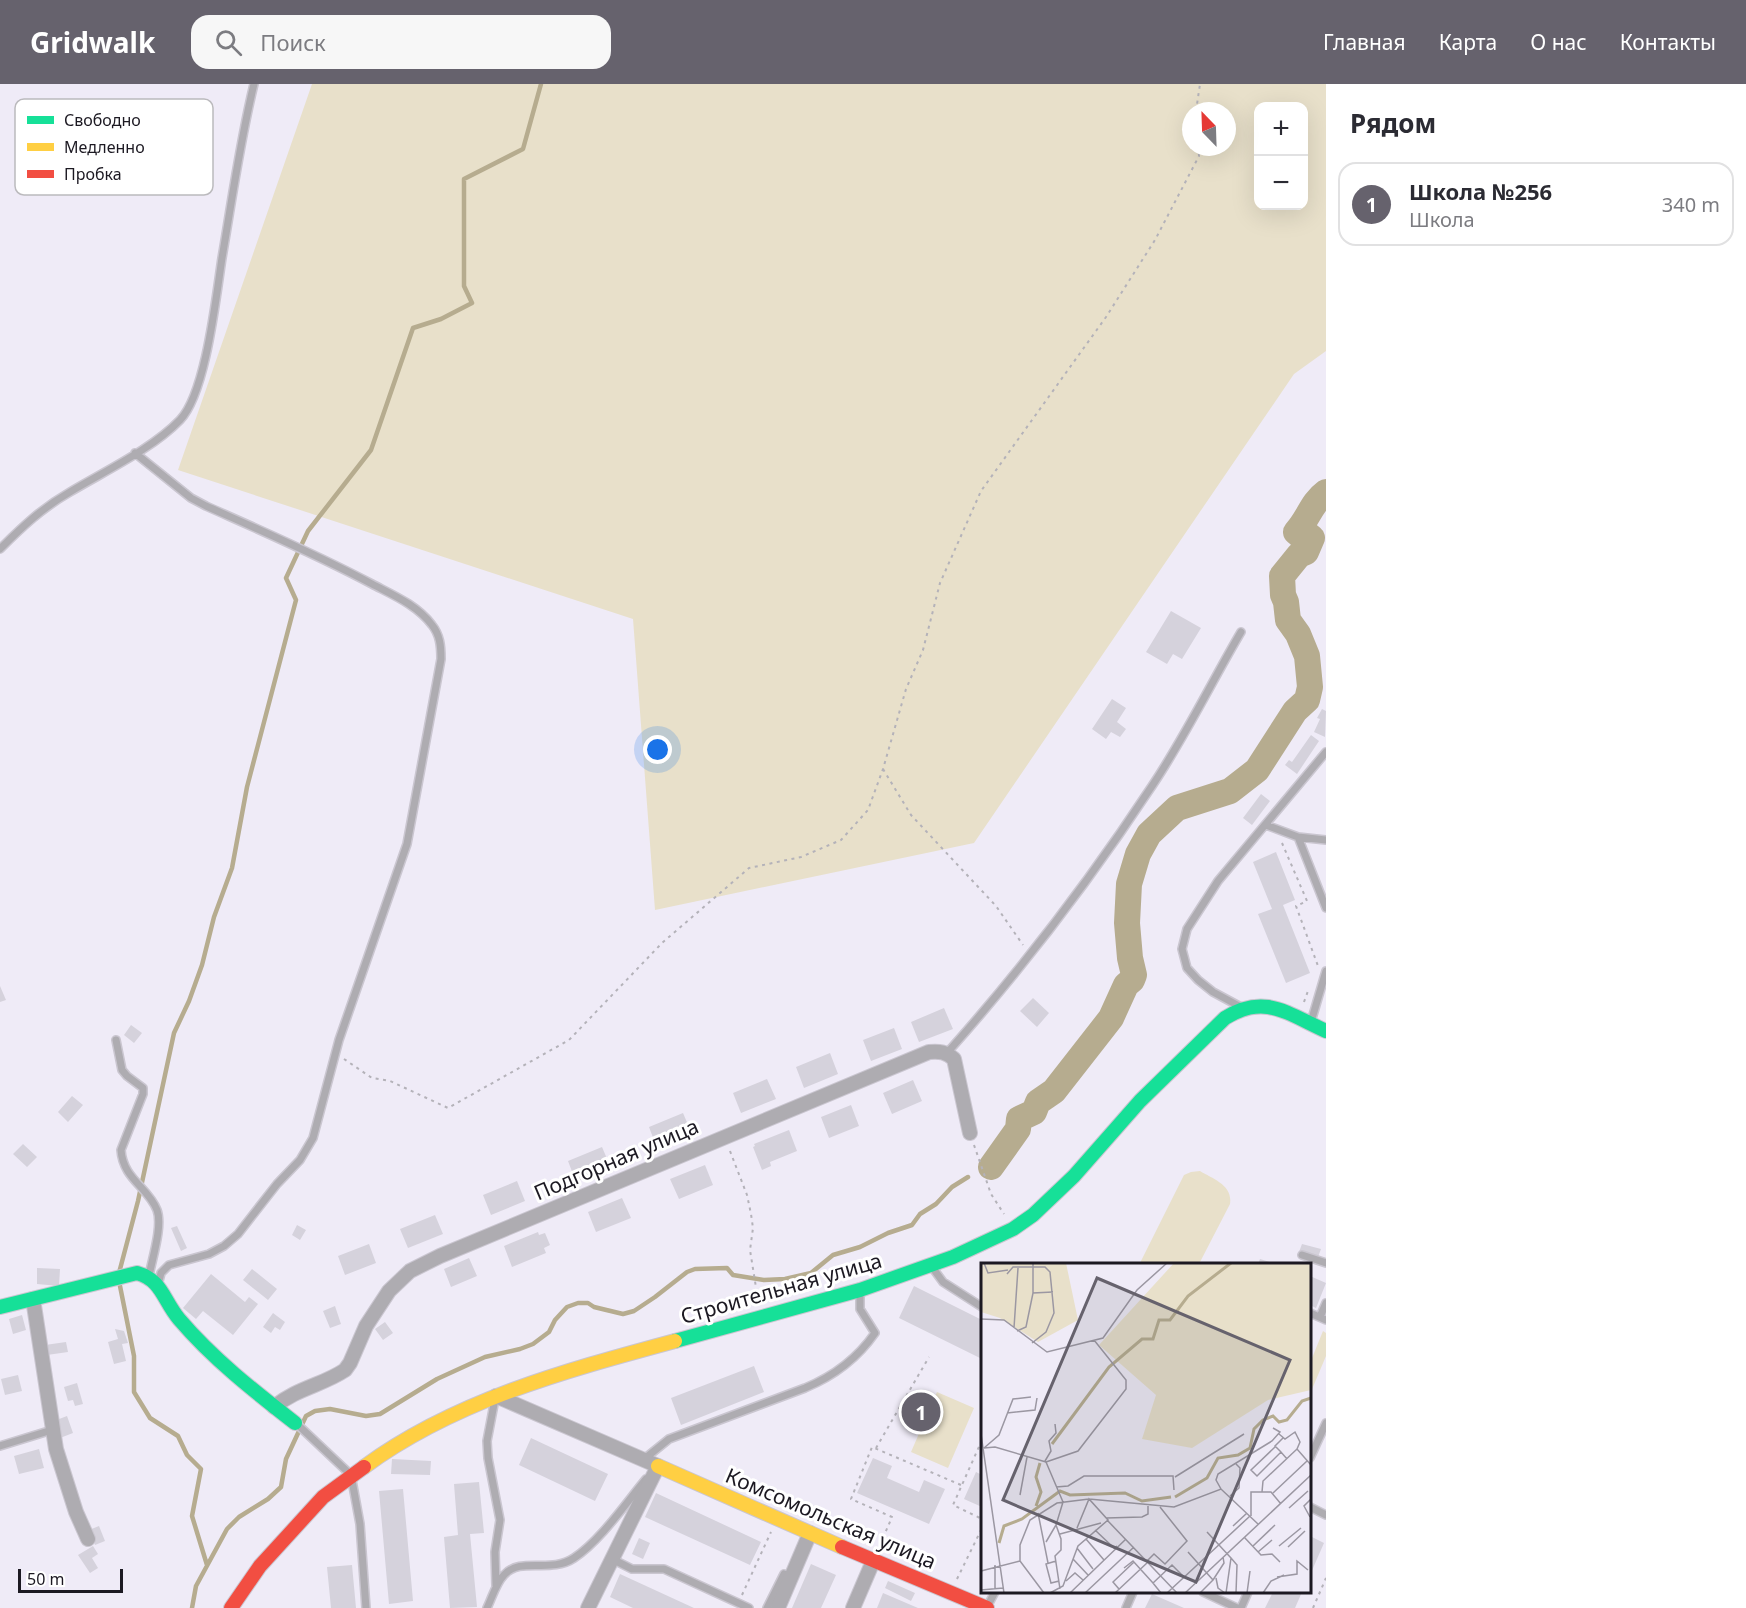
<!DOCTYPE html>
<html lang="ru">
<meta charset="utf-8">
<style>
:root{--surface:#fff;--page:#f7f7f7;--text:#2b2b33;--muted:#7c7c81;--line:#e1e1e2;--accent:#66626d}
body{margin:0;font-family:"Noto Sans",sans-serif;background:var(--page);color:var(--text)}
.controls{position:absolute;right:18px;top:18px;display:grid;overflow:hidden;border-radius:12px;box-shadow:0 6px 24px #0002}
.controls button{width:54px;height:54px;display:grid;place-items:center;padding:0;border:0;border-bottom:2px solid var(--line);background:var(--surface);color:var(--text);font:30px sans-serif}
.compass{position:absolute;left:1182px;top:18px;width:54px;height:54px;border-radius:50%;background:var(--surface);box-shadow:0 6px 24px #0002;rotate:337deg}
.scale{position:absolute;left:18px;bottom:15px;width:105px;box-sizing:border-box;padding-left:6px;border:3px solid #1c1922;border-top:0;font-size:16px;line-height:21px;white-space:nowrap;color:#1c1922;-webkit-text-stroke:4px #fff;paint-order:stroke}
.you{position:absolute;left:658px;top:666px;width:21px;height:21px;margin:-15px;border:4px solid #fff;border-radius:50%;background:#1a73e8;box-shadow:0 0 0 9px #1a73e833}
.badge{display:grid;place-items:center;width:39px;height:39px;border-radius:50%;background:var(--accent);color:#fff;font-size:20px;font-weight:700}
.pin{position:absolute;translate:-50% -50%;border:3px solid #fff;box-shadow:0 2px 6px #0006}
.list{margin:0;padding:0;list-style:none}
h2{display:flex;justify-content:space-between;align-items:center;height:78px;margin:0;padding:0 24px;font-size:26px}
h2 small{font-size:20px;font-weight:400;color:var(--muted)}
.list li{display:grid;grid-template-columns:39px 1fr auto;gap:18px;align-items:center;box-sizing:border-box;height:84px;margin:0 12px 12px;padding:0 12px;border:2px solid var(--line);border-radius:18px}
.list b{display:block;font-size:22px;white-space:nowrap}
.list p{margin:0;font-size:20px;white-space:nowrap;color:var(--muted)}
.list em{font-size:20px;font-style:normal;color:var(--muted)}
.icon{flex:none;width:33px;height:33px;fill:none;stroke:currentColor;stroke-width:2;stroke-linecap:round;stroke-linejoin:round}
.map{position:relative;flex:none;width:1326px;height:1524px;overflow:hidden}
header{display:flex;align-items:center;gap:36px;box-sizing:border-box;height:84px;padding:0 30px;background:var(--accent);color:#fff}
header strong{font-size:28px}
nav{display:flex;gap:33px;margin-inline-start:auto;font-size:21px}
.search{width:420px;height:54px;background:var(--page);display:flex;align-items:center;gap:15px;box-sizing:border-box;padding:0 21px;border-radius:18px;color:var(--muted);font-size:22px}
main{display:flex}
aside{flex:1;background:var(--surface)}
.map>svg:first-child{display:block}
.green{fill:#e8e0ca;fill-rule:evenodd}
.lines{fill:none;stroke-linecap:round;stroke-linejoin:round}
.stream{stroke:#b6ac8f;stroke-width:4.5}
.river{stroke:#b6ac8f;stroke-width:26}
.building{fill:#d5d2dc}
.lane-casing{stroke:#cac6d0;stroke-width:10}
.street-casing{stroke:#cac6d0;stroke-width:16}
.fast-casing{stroke:#cac6d0;stroke-width:16}
.slow-casing{stroke:#cac6d0;stroke-width:16}
.jam-casing{stroke:#cac6d0;stroke-width:16}
.path{stroke:#b4b2b9;stroke-width:2;stroke-dasharray:3 4.5;stroke-linecap:butt}
.lane{stroke:#aeacb1;stroke-width:7}
.street{stroke:#aeacb1;stroke-width:14}
.fast{stroke:#16e098;stroke-width:14}
.slow{stroke:#ffcf43;stroke-width:14}
.jam{stroke:#f24e42;stroke-width:14}
.labels{text-anchor:middle;dominant-baseline:central;stroke-width:6;stroke-linejoin:round;paint-order:stroke}
.street-label{font-size:21px;fill:#1c1922;stroke:#fff}
.inset-river{fill:none;stroke:#b6ac8f;stroke-width:3}
.inset-road{fill:none;stroke:#9b97a2;stroke-width:1.5}
.view{fill:#66626d;fill-opacity:0.15;stroke:#66626d;stroke-width:3}
.inset-edge{fill:none;stroke:#1c1922;stroke-width:3}
.key{fill:#fff;stroke:#bbbabd;stroke-width:1.5}
.key-label{font-size:16px;fill:#1c1922}
</style>
<header>
<strong>Gridwalk</strong>
<div class="search"><svg class="icon" aria-label="search" viewBox="0 0 24 24"><circle cx="10" cy="10" r="6"/><path d="M15 15l6 6"/></svg>Поиск</div>
<nav><a>Главная</a><a>Карта</a><a>О нас</a><a>Контакты</a></nav>
</header>
<main>
<div class="map">
<svg width="1326" height="1524" viewBox="0 0 1326 1524">
<rect width="100%" height="100%" fill="#efebf7"/>
<path class="green" d="M312,0H1326V267L1294,290L974,759L655,826L633,535L178,386ZM1304,22V122H1258V22ZM1191,27H1227V63H1191Z
M1200,1087C1213,1095 1233,1101 1230,1120L1199,1180H1141V1177L1184,1091L1191,1088Z
M1323,1247L1326,1249V1272L1310,1310V1279Z
M937,1308L974,1324L948,1384L911,1368Z"/>
<g class="lines">
<path class="stream" d="M119,1189L138,1117L174,949L189,917L202,881L214,833L232,784L247,703L296,516L286,494L308,447L371,366L413,244L441,235L472,219L464,202V95L523,65L541,0
M119,1197L134,1272V1308L150,1334L178,1352L187,1371L201,1385L192,1432L207,1481
M192,1524L196,1502L227,1445L239,1433L268,1415L281,1403L286,1375L306,1332L315,1327L330,1325L366,1332L380,1330L437,1295L485,1273L520,1265L533,1260L549,1248L555,1236L567,1223L578,1219H588L594,1223L623,1230L634,1227L655,1213L687,1188L695,1185L727,1184L733,1191L764,1196L785,1195L811,1189L833,1171L860,1163L888,1149L912,1141L920,1130L936,1120L952,1103L968,1093"/>
<path class="river" d="M991,1083L1018,1045L1019,1035L1034,1028L1038,1018L1054,1007L1111,934L1126,901L1132,896L1134,891L1130,874L1127,839L1129,800L1138,770L1149,750L1177,724L1230,707L1257,686L1295,627L1307,616L1310,603L1307,572L1298,550L1288,536L1286,518L1283,511L1282,492L1299,471L1306,468L1312,454L1307,450L1302,453L1296,448C1309,434 1311,419 1326,408"/>
</g>
<path class="building" d="M1171,527L1201,544L1182,575L1173,570L1167,580L1146,568Z
M1112,615L1126,624L1117,638L1126,645L1120,653L1111,648L1106,655L1092,645Z
M1322,625L1326,627L1325,653L1314,648L1320,635L1317,634Z
M1311,651L1319,657L1297,690L1285,681L1289,676L1292,678Z
M1261,710L1270,717L1252,741L1243,734Z
M1276,768L1295,816L1283,821L1310,889L1286,899L1258,830L1272,825L1253,778Z
M0,902L6,916L0,918Z
M1033,914L1049,929L1037,943L1020,927Z
M944,924L953,945L919,958L911,938Z
M131,941L142,949L134,959L124,951Z
M894,944L902,965L871,977L863,956Z
M830,969L838,990L804,1004L796,983Z
M767,995L776,1015L741,1029L733,1009Z
M913,996L922,1017L892,1030L883,1009Z
M72,1012L83,1021L68,1038L58,1028Z
M851,1021L859,1042L829,1054L821,1033Z
M683,1029L692,1050L657,1064L649,1043Z
M789,1046L797,1067L770,1078L771,1082L762,1086L753,1063L755,1062L754,1060Z
M23,1060L37,1073L27,1083L13,1070Z
M602,1063L611,1084L576,1098L568,1077Z
M705,1081L713,1101L679,1115L670,1095Z
M517,1097L525,1117L491,1131L483,1111Z
M622,1114L631,1134L596,1148L588,1128Z
M435,1131L443,1150L408,1164L400,1145Z
M297,1141L306,1146L300,1156L292,1151Z
M177,1142L187,1164L181,1167L171,1144Z
M538,1148L539,1151L545,1149L550,1161L544,1164L546,1169L512,1183L504,1162Z
M369,1160L376,1179L345,1191L338,1172Z
M1302,1160L1321,1165L1318,1173L1299,1168Z
M469,1174L477,1192L451,1203L444,1185Z
M1260,1175L1276,1180H1258Z
M37,1184L60,1185L59,1202L37,1200Z
M252,1185L277,1205L268,1216L243,1196Z
M211,1190L245,1218L249,1213L258,1220L233,1251L203,1227L196,1235L183,1224Z
M1310,1192L1326,1199L1316,1224L1310,1221Z
M914,1202L982,1236V1275L899,1234Z
M335,1222L341,1240L330,1244L323,1227Z
M273,1229L285,1238L280,1246L275,1243L271,1249L263,1243Z
M22,1231L26,1246L13,1250L9,1235Z
M385,1238L393,1249L383,1256L375,1245Z
M115,1245L124,1247L128,1259L122,1260L126,1277L114,1280L108,1258L118,1255Z
M66,1258L68,1268L47,1271L45,1261Z
M754,1282L764,1308L681,1341L671,1314Z
M18,1291L22,1307L5,1311L1,1295Z
M77,1299L83,1320L75,1322L73,1316L68,1317L64,1303Z
M67,1332L73,1349L60,1354L54,1337Z
M531,1354L608,1390L595,1417L519,1381Z
M39,1365L44,1384L19,1390L14,1372Z
M873,1374L892,1382L887,1394L919,1408L924,1396L945,1405L929,1440L857,1409Z
M392,1375L431,1377L430,1391L391,1390Z
M976,1388L982,1391V1423L964,1415Z
M479,1398L484,1449L470,1450L477,1523L450,1524L444,1453L458,1451L454,1400Z
M403,1405L413,1517L389,1520L379,1407Z
M656,1409L761,1458L750,1481L645,1433Z
M99,1442L105,1457L95,1461L89,1446Z
M1310,1452L1324,1459L1310,1491Z
M639,1454L650,1459L643,1475L632,1470Z
M93,1462L98,1470L92,1474L98,1484L90,1489L78,1471Z
M811,1480L836,1491L821,1524H792Z
M352,1481L356,1524H331L327,1483Z
M620,1490L694,1524H633L610,1513Z
M888,1497L915,1509L911,1517L885,1504Z
M1273,1508H1302L1295,1524H1265Z
M883,1509L918,1524H877Z
M1152,1510L1184,1524H1145Z"/>
<g class="lines">
<g class="lane-casing">
<path id="lane" d="M135,369L191,414L206,422C262,447 318,471 372,500C393,511 417,521 432,541C440,551 441,562 441,575L407,760L339,956L313,1054L300,1076L277,1100L238,1150L224,1162L209,1170L169,1181L161,1189L159,1197
M0,465C22,443 42,424 70,408C105,387 152,365 180,336C206,309 216,213 222,174C232,116 240,57 254,0
M1266,741L1298,753L1326,824
M1298,753L1326,756
M1239,922L1213,908L1198,896L1187,884L1182,865L1187,845L1218,797L1326,668
M1311,938L1326,887
M116,956L122,986L127,992L143,1004V1010L121,1066C123,1095 148,1103 157,1126C163,1142 152,1175 149,1192
M947,969C1022,885 1090,796 1152,702C1185,653 1211,599 1241,548
M1302,1171L1326,1179
M932,1183L943,1198L982,1223
M1310,1229L1326,1236
M1320,1233L1326,1219
M495,1315L487,1357L488,1374L500,1436L495,1468L496,1502
M298,1341L351,1391L360,1440L366,1524
M0,1362L52,1346
M1310,1374L1326,1339
M643,1376L669,1355L805,1304C834,1292 857,1275 875,1249L860,1225V1208
M1310,1423L1326,1431
M612,1475L632,1485H664L749,1524
M1203,1508L1237,1524
M988,1521L995,1508
M487,1524C492,1514 496,1499 504,1491C521,1472 550,1490 574,1474C600,1457 626,1419 646,1395
M767,1524L784,1490
M1126,1524L1133,1508
M1241,1524L1248,1508"/>
</g>
<g class="street-casing">
<path id="street" d="M33,1215L56,1365L76,1428L88,1455
M496,1312L658,1382L588,1524
M274,1323C297,1304 323,1301 345,1286L350,1279L366,1242L389,1207L410,1187L440,1172L929,968C940,967 946,968 954,975L970,1049
M778,1524L810,1449
M853,1524L874,1475"/>
</g>
<g class="fast-casing">
<path id="fast" d="M0,1223L137,1189C162,1196 163,1216 179,1235C213,1275 254,1307 295,1339
M675,1257L860,1206L953,1173L1013,1145L1033,1131L1074,1092L1140,1017L1225,934C1265,909 1288,930 1326,947"/>
</g>
<g class="slow-casing">
<path id="slow" d="M658,1382L842,1463
M364,1383C455,1316 568,1286 675,1257"/>
</g>
<g class="jam-casing">
<path id="jam" d="M842,1463L987,1524
M231,1524L260,1482L323,1413L364,1383"/>
</g>
<path class="path" d="M1196,27L1200,0
M883,685L911,731L996,822L1023,861
M1282,759L1307,817L1296,822L1318,882
M1304,918L1308,907
M344,975L372,994L390,997L448,1024L569,956L662,859L749,784L801,773L841,756L868,726L883,685L906,605L923,566L940,499L981,407L1106,233L1155,156L1199,72L1198,63
M974,1061L991,1110L1004,1130
M730,1067L747,1111L751,1130L753,1144L750,1166L758,1216
M982,1356L953,1421L982,1435
M876,1364L929,1273
M880,1461L892,1433L851,1415L872,1363L961,1401
M957,1495L982,1444
M742,1511L771,1448
M1313,1524L1326,1494"/>
<use href="#lane" class="lane"/>
<use href="#street" class="street"/>
<use href="#fast" class="fast"/>
<use href="#slow" class="slow"/>
<use href="#jam" class="jam"/>
</g>
<g class="labels">
<g class="street-label">
<text transform="translate(616 1075) rotate(-23)">Подгорная улица</text>
<text transform="translate(781 1204) rotate(-16)">Строительная улица</text>
<text transform="translate(831 1434) rotate(23)">Комсомольская улица</text>
</g>
</g>
<g transform="translate(981 1179)">
<rect width="330" height="330" fill="#efebf7"/>
<path d="M0,0H85L97,57L57,79L19,55L0,49ZM193,0H330V127L287,137L211,185L161,176L175,132L118,82Z" fill="#e8e0ca"/>
<path class="inset-river" d="M71,181L128,104L161,76H172L178,57H189L207,33L250,0M194,234L226,215L237,195L257,192L269,185L273,166L282,157L292,153L298,159L306,157L321,138L330,135M55,243L60,229L55,214L59,200M18,280L23,263L41,256L79,228L89,232L144,230L161,238L190,234"/>
<path class="inset-road" d="M3,0L7,10L27,7M52,0V30M26,11L32,4H64L69,9L73,50L65,69L51,80M0,56L23,57L66,89L122,75L156,27L186,0M33,65L37,5M36,68L45,64L52,30L72,29M26,150L54,147L56,135M0,171L23,330M298,171L304,176L314,169L319,179L316,186M294,184L270,207L276,213L300,189L306,196M3,185L18,172L32,136L50,134M3,185L14,184L65,199M300,189L294,183L302,175M64,198L70,188L68,178L75,170L74,161M65,199L97,188L145,126V117L113,77M65,199L82,239L75,262L80,276V287L74,293L79,326M194,214L263,171M75,224L87,223L103,213H192L193,227M240,226L235,217L237,211L291,178L299,169L292,165M281,229L282,218L316,186L330,202M292,230L326,198M39,232L46,194M249,233L258,225L259,205L255,201M308,245L327,228M57,250L67,300M270,253V229H290L300,241M329,254L323,243L330,236M125,255L161,254L167,251V243M126,257L196,330M252,263L266,250M114,267L133,285L136,283M226,269L250,295L245,330M79,271L120,260M263,274L280,292L291,291L299,299M105,276L123,297M65,279L75,262M272,283L294,262M298,283L320,265M307,284L324,268M96,285L112,306M207,289L232,317L219,330M277,289L291,277M250,295L256,302L255,330M92,296L107,312M75,298L65,301L70,320L78,318M166,298L173,291L184,301L206,278L179,244M14,302V326M143,305L152,298L172,320M0,308L39,298M296,314L316,311V298L327,307M235,315L237,325L244,330M232,317L243,300L242,294M85,318L94,310L102,317M138,326L132,319L153,299M0,327L22,325M63,330L39,298V282L49,257L76,240L108,236L193,244L240,226L277,261M69,330L82,323L97,283L127,257L108,236L96,265M89,330L145,276M104,330L153,284M134,330L167,299M180,330L172,320L191,302L203,314M186,330L269,253M204,330L330,212M266,330L269,308M282,330L290,318L303,312"/>
<path class="view" d="M116,15L309,97L215,319L22,237Z"/>
<rect width="330" height="330" class="inset-edge"/>
</g>
<rect x="15" y="15" width="198" height="96" rx="9" class="key"/>
<rect x="27" y="32" width="27" height="8" fill="#16e098"/>
<rect x="27" y="59" width="27" height="8" fill="#ffcf43"/>
<rect x="27" y="86" width="27" height="8" fill="#f24e42"/>
<g class="key-label">
<text x="64" y="42">Свободно</text>
<text x="64" y="69">Медленно</text>
<text x="64" y="96">Пробка</text>
</g>
</svg>
<div class="controls">
<button>+</button>
<button>−</button>
</div>
<svg class="compass" viewBox="-18 -18 36 36"><path d="M0-13l5 13h-10z" fill="#e53935"/><path d="M0 13l5-13h-10z" fill="#7c7c81"/></svg>
<div class="scale">50 m</div>
<div class="you"></div>
<div class="pin badge" style="left:921px;top:1328px">1</div>
</div>
<aside>
<h2>Рядом<small></small></h2>
<ul class="list">
<li><span class="badge">1</span><div><b>Школа №256</b><p>Школа</p></div><em>340 m</em></li>
</ul>
</aside>
</main>
